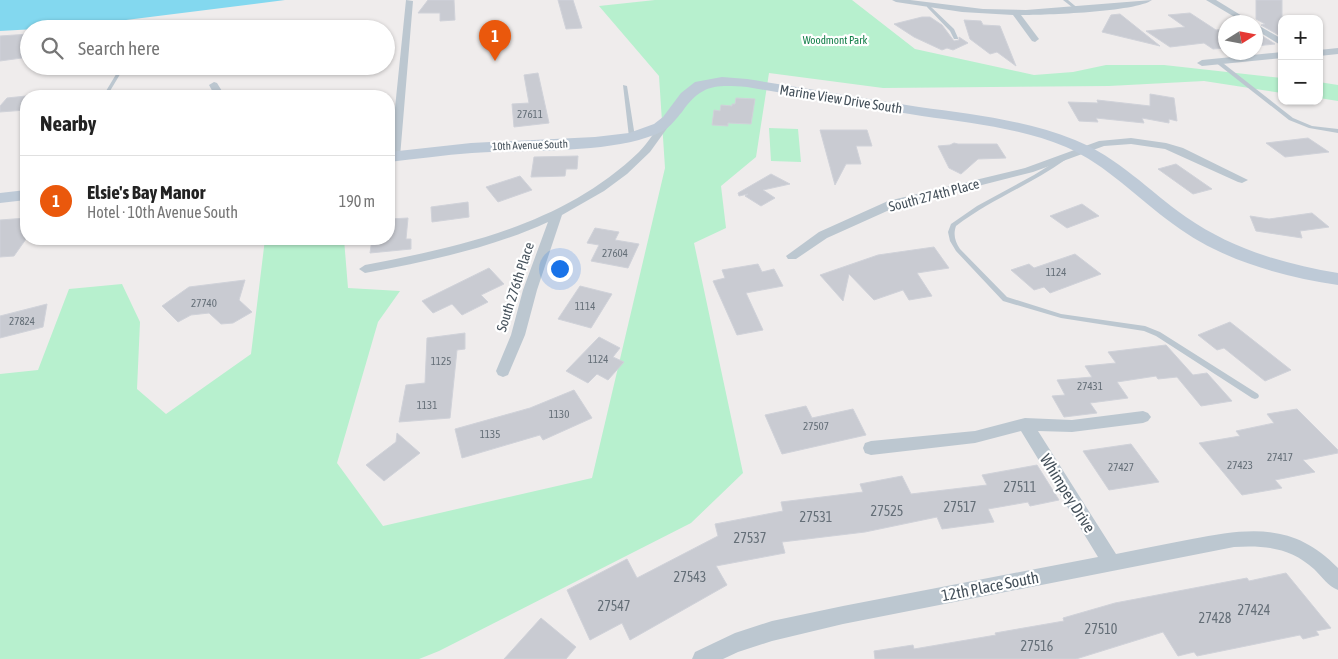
<!DOCTYPE html>
<meta charset="utf-8">
<style>
:root{--surface:#fff;--page:#f6f6f6;--text:#222;--muted:#767676;--line:#e0e0e0;--accent:#ea580c}
body{margin:0;font-family:"Asap Condensed",sans-serif;background:var(--page);color:var(--text)}
.controls{position:absolute;right:15px;top:15px;display:grid;overflow:hidden;border-radius:10px;box-shadow:0 1px 4px #0004}
.controls button{width:45px;height:45px;display:grid;place-items:center;padding:0;border:0;border-bottom:1px solid var(--line);background:var(--surface);color:var(--text);font:25px sans-serif}
.compass{position:absolute;left:1218px;top:15px;width:45px;height:45px;border-radius:50%;background:var(--surface);box-shadow:0 1px 4px #0004;rotate:79deg}
.you{position:absolute;left:559px;top:268px;width:18px;height:18px;margin:-12px;border:4px solid #fff;border-radius:50%;background:#1a73e8;box-shadow:0 0 0 8px #1a73e833}
.badge{display:grid;place-items:center;width:32px;height:32px;border-radius:50%;background:var(--accent);color:#fff;font-size:16px;font-weight:700}
.pin{position:absolute;translate:-50% -41px;filter:drop-shadow(0 1px 2px #0008)}
.pin::after{content:'';position:absolute;top:26px;width:18px;height:15px;background:inherit;clip-path:polygon(0 0,100% 0,50% 100%)}
.list{margin:0;padding:0;list-style:none}
h2{display:flex;justify-content:space-between;align-items:center;height:65px;margin:0;padding:0 20px;font-size:21px}
h2 small{font-size:16px;font-weight:400;color:var(--muted)}
.list li{display:grid;grid-template-columns:32px 1fr auto;gap:15px;align-items:center;box-sizing:border-box;height:90px;padding:0 20px;border-top:1px solid var(--line)}
.list b{display:block;font-size:19px;white-space:nowrap}
.list p{margin:0;font-size:16px;white-space:nowrap;color:var(--muted)}
.list em{font-size:16px;font-style:normal;color:var(--muted)}
.icon{flex:none;width:28px;height:28px;fill:none;stroke:currentColor;stroke-width:2;stroke-linecap:round;stroke-linejoin:round}
.map{position:relative;flex:none;width:1338px;height:659px;overflow:hidden}
.search{position:absolute;background:var(--surface);box-shadow:0 1px 4px #0004;left:20px;top:20px;width:375px;height:55px;display:flex;align-items:center;gap:12px;box-sizing:border-box;padding:0 18px;border-radius:28px;color:var(--muted);font-size:19px}
.panel{position:absolute;background:var(--surface);box-shadow:0 1px 4px #0004;left:20px;top:90px;width:375px;height:155px;border-radius:20px}
.map>svg:first-child{display:block}
.green{fill:#b7f0ce}
.water{fill:#83d8ef}
.building{fill:#c9cbd2;stroke:#d0d2d9}
.lines{fill:none;stroke-linecap:round;stroke-linejoin:round}
.service{fill:#bcc7d0;fill-rule:evenodd}
.minor{fill:#bcc7d0;fill-rule:evenodd}
.secondary{fill:#becad7;fill-rule:evenodd}
.labels{text-anchor:middle;dominant-baseline:central;stroke-width:4.5;stroke-linejoin:round;paint-order:stroke}
.far-park-label{font-size:11px;fill:#137e49;stroke:#fff}
.number-label{font-size:11px;fill:#656f78}
.far-street-label{font-size:11px;fill:#44505a;stroke:#fff}
.street-label{font-size:14px;fill:#44505a;stroke:#fff}
.near-number-label{font-size:14px;fill:#656f78}
.near-street-label{font-size:16px;fill:#44505a;stroke:#fff}
</style>
<div class="map">
<svg width="1338" height="659" viewBox="0 0 1338 659">
<rect width="100%" height="100%" fill="#efecec"/>
<path class="green" d="M655,0H852L915,49L1034,75L1073,72L1106,65H1164L1282,78V93L1204,81L1109,86L883,88L769,73L756,157L721,186L726,228L694,243L743,473L691,523L439,651L419,659H0V374L38,370L69,289L122,284L140,322L137,389L166,414L251,354L265,239H344L348,288L400,291L378,322L337,463L383,526L592,478L665,168L659,76L599,6Z
M1319,82L1338,85V101L1319,98Z
M769,128L798,129L801,162L771,161Z"/>
<path class="water" d="M0,0H285L70,27L0,31Z"/>
<path class="building" d="M428,0H454L455,20L440,21V13H418Z
M558,0H573L582,28L566,29Z
M1256,0H1282V37L1261,25L1265,24L1256,19Z
M1190,13L1216,30L1226,29V48L1213,49L1204,43L1170,47L1146,31L1185,27L1168,15Z
M1120,14L1160,46L1102,32L1111,15Z
M922,17H930L942,25L954,41L959,40V37L968,43L953,50L947,48L942,50L914,37L894,24Z
M964,20L981,21L983,25L1000,26L1016,66L997,52L990,54L970,39Z
M1256,32L1275,44L1256,46Z
M29,34V57L0,61V36Z
M538,73L549,123L514,127L512,104L529,103L524,75Z
M1150,94L1174,98L1177,121L1169,119V123L1142,118L1144,123L1096,118L1098,122L1079,121L1068,102L1098,103L1097,100L1150,106Z
M26,96V110L0,112V106L7,98Z
M736,98L755,99L751,124L728,123V126L712,125L714,110L720,111L721,105L732,106V104H735Z
M820,130H867L872,146H856L861,164H846L835,185Z
M1308,138L1329,152L1285,157L1266,143Z
M954,143L958,144H997L1006,158L978,159L961,174L949,168L938,146L950,145Z
M578,156L577,169H566L565,176L531,177L534,157Z
M1176,164L1212,189L1193,194L1158,169Z
M771,174L790,184L763,190L775,198L761,206L745,196L748,194L739,196L738,193Z
M520,176L532,190L498,202L486,187Z
M468,202L469,217L432,222L431,207Z
M1082,204L1099,216L1067,228L1050,216Z
M1312,213L1329,227L1300,231L1302,238L1256,231L1250,216L1269,219Z
M26,218V239L14,256L0,257V220Z
M408,218L406,239H411V249L370,253L372,239H389V219Z
M595,228L619,232L615,240L639,244L628,268L591,261L599,245L587,243Z
M934,247L949,268L917,273L932,296L909,300L903,290L874,300L849,274L843,301L820,275L878,255Z
M1075,254L1101,274L1050,293L1044,287L1034,290L1011,270L1029,264L1034,268Z
M758,264L762,272L774,269L783,286L746,293L763,330L737,335L713,281L725,278L722,270Z
M489,268L504,284L481,295L488,302L462,315L452,304L433,313L422,301Z
M245,280L239,300L252,312L233,323L221,324L209,313L191,315L178,322L162,306L189,287Z
M580,286L612,294L591,328L558,319Z
M47,304L43,327L0,338V316Z
M1230,322L1291,370L1265,381L1224,348L1217,350L1198,335Z
M465,333V349L457,350L450,418L399,422L406,385L425,383L427,338Z
M599,337L620,348L613,357L624,362L608,380L597,374L588,383L566,371Z
M1166,345L1193,375L1207,373L1232,401L1201,406L1177,377L1158,379L1156,376L1117,382L1128,398L1090,403L1097,413L1064,417L1052,396L1065,395L1057,380L1092,377L1085,366L1116,363L1108,352Z
M574,390L592,418L543,440L540,435L462,458L455,429L530,408Z
M806,406L812,418L853,409L866,435L782,454L765,415Z
M1297,409L1338,450V453L1303,460L1315,472L1275,480L1282,488L1242,495L1199,443L1240,436L1236,431L1274,423L1267,414Z
M397,433L420,453L384,481L366,465L396,442Z
M1131,444L1159,482L1109,490L1083,451Z
M1037,465L1059,500L1030,506L1028,502L988,509L994,522L942,529L937,517L865,532L782,542L785,553L716,566L727,585L630,640L622,623L590,640L567,590L627,559L637,578L718,536L715,524L783,511L781,502L863,492L860,484L902,476L911,494L987,485L982,475Z
M1286,573L1331,628L1316,631L1319,635L1303,639L1300,635L1197,656L1194,652L1178,656L1163,632L1076,659H875L874,651L913,645L914,649L996,635L995,633L1064,621L1063,618L1115,603L1247,578L1249,581Z
M541,618L576,647L566,659H504Z"/>
<g class="lines">
<path class="service" d="M1063,0H1068L1080,10L1077,11Z
M927,5H929L954,29L958,38V39H954L950,31L927,7Z
M1215,60H1219L1293,118L1312,126L1338,129V133L1309,128L1289,120L1215,62Z
M121,66H125L107,96H103Z
M623,85L627,86L635,137L632,139L629,137Z
M1063,157L1065,158V160C1030,185 990,200 956,226C953,235 955,241 960,249L1007,297L1061,314L1145,326L1160,332L1258,394L1259,396L1258,398L1255,399L1252,398L1156,336L1144,331L1061,318L1003,301L956,251L950,241L948,232L951,224L977,206L1034,175Z"/>
<path class="minor" d="M406,0L413,1L400,157L395,160L390,157Z
M892,0H910L983,9L1026,10L1152,0C1136,12 1045,15 1021,15L1039,39L1035,42L1032,41L1013,15L962,12L896,2Z
M1206,0H1216L1252,22H1243Z
M1256,24L1282,39V46L1256,30Z
M1338,48V54L1319,56V50Z
M1282,52V58L1202,66L1197,63L1202,60Z
M214,82L217,83L225,96H215L209,85Z
M668,117L673,120L650,152L627,174L604,191L562,215L537,290L525,335L508,375L503,377L498,375L496,371L511,335L523,290L548,222C489,249 428,261 365,273L359,269L365,265C464,246 564,224 639,152C649,142 656,129 664,118Z
M1131,138L1166,143L1183,148L1248,180L1242,183L1238,182L1165,149L1131,144L1104,146L1033,172L896,207L827,238L796,259H788L786,256L819,232L888,201L1025,168L1099,141Z
M1143,411L1148,413L1151,417L1148,421L1143,423L1072,432L1038,431L1116,554C1141,549 1166,544 1192,539C1249,528 1294,522 1338,568V590C1328,586 1322,577 1314,569C1291,548 1265,545 1234,547L843,624L772,641L738,652L723,659H692L695,652L735,633L772,621L843,606L1098,557L1021,431L975,443L871,455L865,453L863,448L865,443L871,441L975,431L1025,418L1072,420Z"/>
<path class="secondary" d="M722,77L747,79C804,88 862,98 919,107C971,114 1025,120 1075,140C1118,157 1149,191 1186,217C1232,249 1284,264 1338,273V285C1280,276 1221,260 1173,224C1137,198 1107,165 1066,147C1021,128 970,123 922,116C864,107 805,97 747,87C715,85 702,84 682,112C676,119 671,126 663,131C615,155 527,149 472,153C444,155 416,159 389,162V152L471,143L595,137L629,133L654,124L663,117L681,93L695,82Z
M26,190V200L0,203V193Z"/>
</g>
<g class="labels">
<g class="far-park-label">
<text x="835" y="40">Woodmont Park</text>
</g>
<g class="number-label">
<text x="530" y="114">27611</text>
<text x="615" y="253">27604</text>
<text x="1056" y="272">1124</text>
<text x="204" y="303">27740</text>
<text x="585" y="306">1114</text>
<text x="22" y="321">27824</text>
<text x="598" y="359">1124</text>
<text x="441" y="361">1125</text>
<text x="1090" y="386">27431</text>
<text x="427" y="405">1131</text>
<text x="559" y="414">1130</text>
<text x="816" y="426">27507</text>
<text x="490" y="434">1135</text>
<text x="1280" y="457">27417</text>
<text x="1240" y="465">27423</text>
<text x="1121" y="467">27427</text>
</g>
<g class="far-street-label">
<text transform="translate(530 145) rotate(-2)">10th Avenue South</text>
</g>
<g class="street-label">
<text transform="translate(841 99) rotate(9)">Marine View Drive South</text>
<text transform="translate(934 195) rotate(-15)">South 274th Place</text>
<text transform="translate(515 287) rotate(-72)">South 276th Place</text>
</g>
<g class="near-number-label">
<text x="1020" y="487">27511</text>
<text x="960" y="507">27517</text>
<text x="887" y="511">27525</text>
<text x="816" y="517">27531</text>
<text x="750" y="538">27537</text>
<text x="690" y="577">27543</text>
<text x="614" y="606">27547</text>
<text x="1254" y="610">27424</text>
<text x="1215" y="618">27428</text>
<text x="1101" y="629">27510</text>
<text x="1037" y="646">27516</text>
</g>
<g class="near-street-label">
<text transform="translate(1068 493) rotate(58)">Whimpey Drive</text>
<text transform="translate(990 586) rotate(-11)">12th Place South</text>
</g>
</g>
</svg>
<div class="controls">
<button>+</button>
<button>−</button>
</div>
<svg class="compass" viewBox="-18 -18 36 36"><path d="M0-13l5 13h-10z" fill="#e53935"/><path d="M0 13l5-13h-10z" fill="#767676"/></svg>
<div class="you"></div>
<div class="pin badge" style="left:495px;top:61px">1</div>
<div class="search"><svg class="icon" aria-label="search" viewBox="0 0 24 24"><circle cx="10" cy="10" r="6"/><path d="M15 15l6 6"/></svg>Search here</div>
<section class="panel">
<h2>Nearby<small></small></h2>
<ul class="list">
<li><span class="badge">1</span><div><b>Elsie's Bay Manor</b><p>Hotel · 10th Avenue South</p></div><em>190 m</em></li>
</ul>
</section>
</div>
